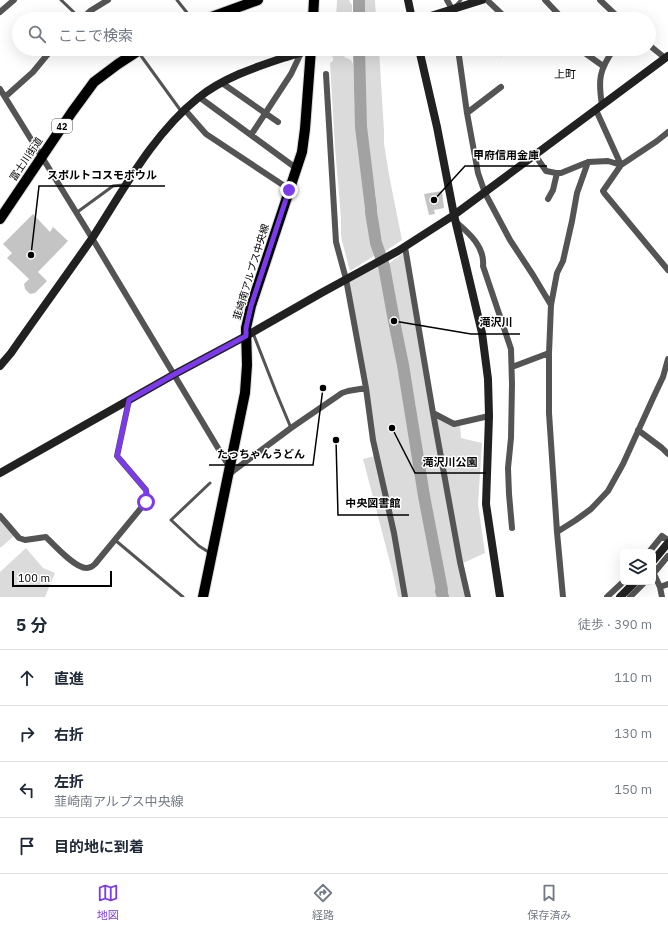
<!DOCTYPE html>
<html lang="ja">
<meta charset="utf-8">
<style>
:root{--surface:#fff;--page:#f6f6f7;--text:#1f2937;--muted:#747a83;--line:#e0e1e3;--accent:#7c3aed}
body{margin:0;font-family:"IBM Plex Sans","Noto Sans JP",sans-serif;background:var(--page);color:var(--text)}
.controls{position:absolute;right:12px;bottom:12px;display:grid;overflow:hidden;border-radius:6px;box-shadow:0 4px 16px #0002}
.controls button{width:36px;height:36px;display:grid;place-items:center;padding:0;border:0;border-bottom:1px solid var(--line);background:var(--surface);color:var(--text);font:20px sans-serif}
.scale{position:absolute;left:12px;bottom:10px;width:100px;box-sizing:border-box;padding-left:4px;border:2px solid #000;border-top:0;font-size:11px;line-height:14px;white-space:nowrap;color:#000;-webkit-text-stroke:3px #fff;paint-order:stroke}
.stop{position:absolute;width:12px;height:12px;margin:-9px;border:3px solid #7c3aed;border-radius:50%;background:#fff}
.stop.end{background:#7c3aed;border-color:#fff;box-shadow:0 1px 4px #0008}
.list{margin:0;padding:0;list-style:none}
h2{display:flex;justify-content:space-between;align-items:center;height:52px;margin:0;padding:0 16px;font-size:17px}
h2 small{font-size:13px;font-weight:400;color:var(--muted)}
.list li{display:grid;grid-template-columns:26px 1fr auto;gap:12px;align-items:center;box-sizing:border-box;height:56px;padding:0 16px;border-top:1px solid var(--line)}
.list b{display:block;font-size:15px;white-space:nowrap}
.list p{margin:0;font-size:13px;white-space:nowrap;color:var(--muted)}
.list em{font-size:13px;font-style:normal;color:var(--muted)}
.icon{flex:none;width:22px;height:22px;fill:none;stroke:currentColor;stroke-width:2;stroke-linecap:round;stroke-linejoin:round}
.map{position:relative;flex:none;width:668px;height:597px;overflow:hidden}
.search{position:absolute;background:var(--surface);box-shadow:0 4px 16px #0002;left:12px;right:12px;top:12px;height:44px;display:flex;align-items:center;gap:10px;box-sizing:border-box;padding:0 14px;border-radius:22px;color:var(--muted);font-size:15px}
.sheet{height:276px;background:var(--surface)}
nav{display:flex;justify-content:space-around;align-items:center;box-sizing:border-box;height:56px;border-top:1px solid var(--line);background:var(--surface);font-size:11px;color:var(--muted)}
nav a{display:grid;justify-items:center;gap:2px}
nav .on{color:var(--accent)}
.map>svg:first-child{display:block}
.green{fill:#dbdbdb}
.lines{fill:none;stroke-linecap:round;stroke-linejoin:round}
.river{stroke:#a2a2a2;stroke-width:12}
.building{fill:#c4c4c4}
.primary-casing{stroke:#dbdbdb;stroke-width:12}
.lane{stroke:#545454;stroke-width:3}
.street{stroke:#545454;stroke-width:6}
.secondary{stroke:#212121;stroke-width:8}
.primary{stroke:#000;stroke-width:10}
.route{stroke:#7c3aed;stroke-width:5}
.labels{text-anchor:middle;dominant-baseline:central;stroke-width:3;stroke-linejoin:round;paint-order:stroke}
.shield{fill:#fff;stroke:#4c4c4c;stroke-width:1}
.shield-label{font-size:9px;font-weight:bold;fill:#000}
.street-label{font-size:10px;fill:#000;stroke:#fff}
.neighbourhood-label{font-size:11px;fill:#000;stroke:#fff}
.leader{fill:none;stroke:#000;stroke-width:1.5}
.callout-dot{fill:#000;stroke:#fff;stroke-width:1.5}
.callout-label{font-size:11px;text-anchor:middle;font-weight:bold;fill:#000;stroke:#fff;stroke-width:3;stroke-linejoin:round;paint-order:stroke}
</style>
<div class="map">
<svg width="668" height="597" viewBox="0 0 668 597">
<rect width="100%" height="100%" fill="#fff"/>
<path class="green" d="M337,0H350L349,1L352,5V19H336Z
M362,0H375L376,19H362Z
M337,49H352L344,57L351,60L353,64L355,114L359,153L362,178L370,227L369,234L371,238L374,256L350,271L342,241L341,235V218L335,147L330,63L333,61V57L329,55L328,51Z
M363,49H379L384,131V144L390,180L402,240L384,252L378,226L376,197L367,137L365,107Z
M403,253L432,414L460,425L461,438L482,443L478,504L485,553L461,564L468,597H447L412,407L416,405L411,398L387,265Z
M383,260L394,321L402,359L423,488L442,590L443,597H405L373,443L346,279Z
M375,456L392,532L403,597H398L392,570L363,459Z
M0,520L14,536L0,548Z
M26,548L43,568L55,573L45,597H0V572Z"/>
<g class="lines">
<path class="river" d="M359,19V0
M359,49L361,127L371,208V212L376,243L384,266L394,321L403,365L424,496L442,590L441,591L443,597"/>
</g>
<path class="building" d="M442,191L444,208L434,210L435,214L429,215L424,194Z
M33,214L50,232L53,227L68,241L38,272L47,281L35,293L30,294L25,289L24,284L29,279L7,258L12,253L3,244Z"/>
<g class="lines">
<g class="primary-casing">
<path id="primary" d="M206,19L258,0
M313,19L314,0
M0,219L72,112L94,82L118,64L141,49
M203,597L245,393L247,365L246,328L251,306L302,152L305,129L311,49"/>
</g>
<path class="lane" d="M61,0L81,19
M177,0L192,19
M455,6L461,0
M139,53L181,111
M76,213L113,186L123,185
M253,333L276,392L291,428
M210,483L171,520L199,546L210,553
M115,540L183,597"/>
<path class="street" d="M447,0L452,9L453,19
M487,0L507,19
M545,0L563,19
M600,0L620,19
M0,12L14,0
M82,19L90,11L108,0
M649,45L665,58
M458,49L467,113L478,173L485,193L510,240L533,275L551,305
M581,49L582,51L603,66
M501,53L505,49
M326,74L336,242L346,279L366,388L373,440L394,533L405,597
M222,83L278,122
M0,89L92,238L230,468
M5,97L33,72L52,49
M199,97L296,168
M602,105C598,80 599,70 614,49
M185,110L206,134L289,189
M596,110L621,165
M467,113L501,87
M668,132L657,141L621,165L603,191L605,194L668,270
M251,135L291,74L301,53
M535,155L546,171L556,173H561L588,162L608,161L621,165
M548,199L553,190L557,173
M456,222C469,233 485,247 483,266L511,349L512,384L511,438L508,468L509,494L512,528
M405,247L433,413L454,424L489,416
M512,367L549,353
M433,413L460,562L468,597
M638,430L662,448L668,454
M229,474L291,428L342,393L348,391L366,388
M0,516L19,538L25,540L46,537C54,545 76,569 87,568C90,568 93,566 95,564L146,502L147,498L146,490L117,456L129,400
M557,532L576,520L591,509L608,491L623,464L654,396L663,377L668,359
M649,552L662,536L668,540
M653,574L668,556
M654,574L660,587L662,597
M660,587L668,584
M563,597L557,532L549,413V353L551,305L557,273L563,261L572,221L577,193L588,162
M607,597L623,582
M630,597L645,582"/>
<path class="secondary" d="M408,0L412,19
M421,19L482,0
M419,49L437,127L454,215L482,333L488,379L489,416L486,504L500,597
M0,366L11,353C38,314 66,276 93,237C124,189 153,134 198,98C223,78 253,68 283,58C293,55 304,51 315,49
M0,473L173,375L246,336L323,292L398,251L454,215L668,56
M653,561L668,543
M620,597L635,582"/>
<use href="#primary" class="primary"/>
</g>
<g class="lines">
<path class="route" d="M146,502L147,498L146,490L117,456L129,400L173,375L246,336V328L251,306L289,190"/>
</g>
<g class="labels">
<rect class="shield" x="52" y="119" width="20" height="14" rx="3"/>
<g class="shield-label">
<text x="62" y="126">42</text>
</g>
<g class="street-label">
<text transform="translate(26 159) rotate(-56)">富士川街道</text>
<text transform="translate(251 272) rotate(-73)">韮崎南アルプス中央線</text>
</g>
<g class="neighbourhood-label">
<text x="565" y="74">上町</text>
</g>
</g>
<path class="leader" d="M434 200L465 166H547M31 255L39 186H165M394 321L471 334H520M323 388L313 465H209M392 428L415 473H486M336 440L338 515H409"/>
<g class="callout-dot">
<circle cx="434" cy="200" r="4"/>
<circle cx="31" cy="255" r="4"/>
<circle cx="394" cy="321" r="4"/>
<circle cx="323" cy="388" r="4"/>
<circle cx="392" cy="428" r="4"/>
<circle cx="336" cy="440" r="4"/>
</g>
<g class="callout-label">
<text x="506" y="159">甲府信用金庫</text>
<text x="102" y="179">スポルトコスモボウル</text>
<text x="496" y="326">滝沢川</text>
<text x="261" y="458">たっちゃんうどん</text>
<text x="450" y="466">滝沢川公園</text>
<text x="373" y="507">中央図書館</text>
</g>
</svg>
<div class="controls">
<button><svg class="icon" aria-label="layers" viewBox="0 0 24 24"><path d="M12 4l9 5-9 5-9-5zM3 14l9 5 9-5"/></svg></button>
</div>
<div class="scale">100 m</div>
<div class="stop" style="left:146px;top:502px"></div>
<div class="stop end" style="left:289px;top:190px"></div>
<div class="search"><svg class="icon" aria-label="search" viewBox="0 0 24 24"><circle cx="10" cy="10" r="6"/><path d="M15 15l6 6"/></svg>ここで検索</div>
</div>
<section class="sheet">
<h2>5 分<small>徒歩 · 390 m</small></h2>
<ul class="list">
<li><svg class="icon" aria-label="ahead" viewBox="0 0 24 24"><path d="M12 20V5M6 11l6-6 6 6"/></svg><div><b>直進</b></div><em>110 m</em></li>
<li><svg class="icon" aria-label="right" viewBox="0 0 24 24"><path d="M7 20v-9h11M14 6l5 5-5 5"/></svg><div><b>右折</b></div><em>130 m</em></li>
<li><svg class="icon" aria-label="left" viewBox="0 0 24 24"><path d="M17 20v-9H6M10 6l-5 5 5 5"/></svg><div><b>左折</b><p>韮崎南アルプス中央線</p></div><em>150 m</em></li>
<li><svg class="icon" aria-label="arrive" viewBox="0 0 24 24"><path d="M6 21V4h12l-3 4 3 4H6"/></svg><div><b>目的地に到着</b></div></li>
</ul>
</section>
<nav>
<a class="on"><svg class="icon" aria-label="map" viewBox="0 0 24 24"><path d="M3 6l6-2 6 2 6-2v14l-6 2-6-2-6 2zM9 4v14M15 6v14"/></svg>地図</a>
<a><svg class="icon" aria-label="directions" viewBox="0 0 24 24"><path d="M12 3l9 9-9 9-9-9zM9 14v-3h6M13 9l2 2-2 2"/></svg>経路</a>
<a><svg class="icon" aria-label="saved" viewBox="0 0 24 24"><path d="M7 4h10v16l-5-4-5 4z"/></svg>保存済み</a>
</nav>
